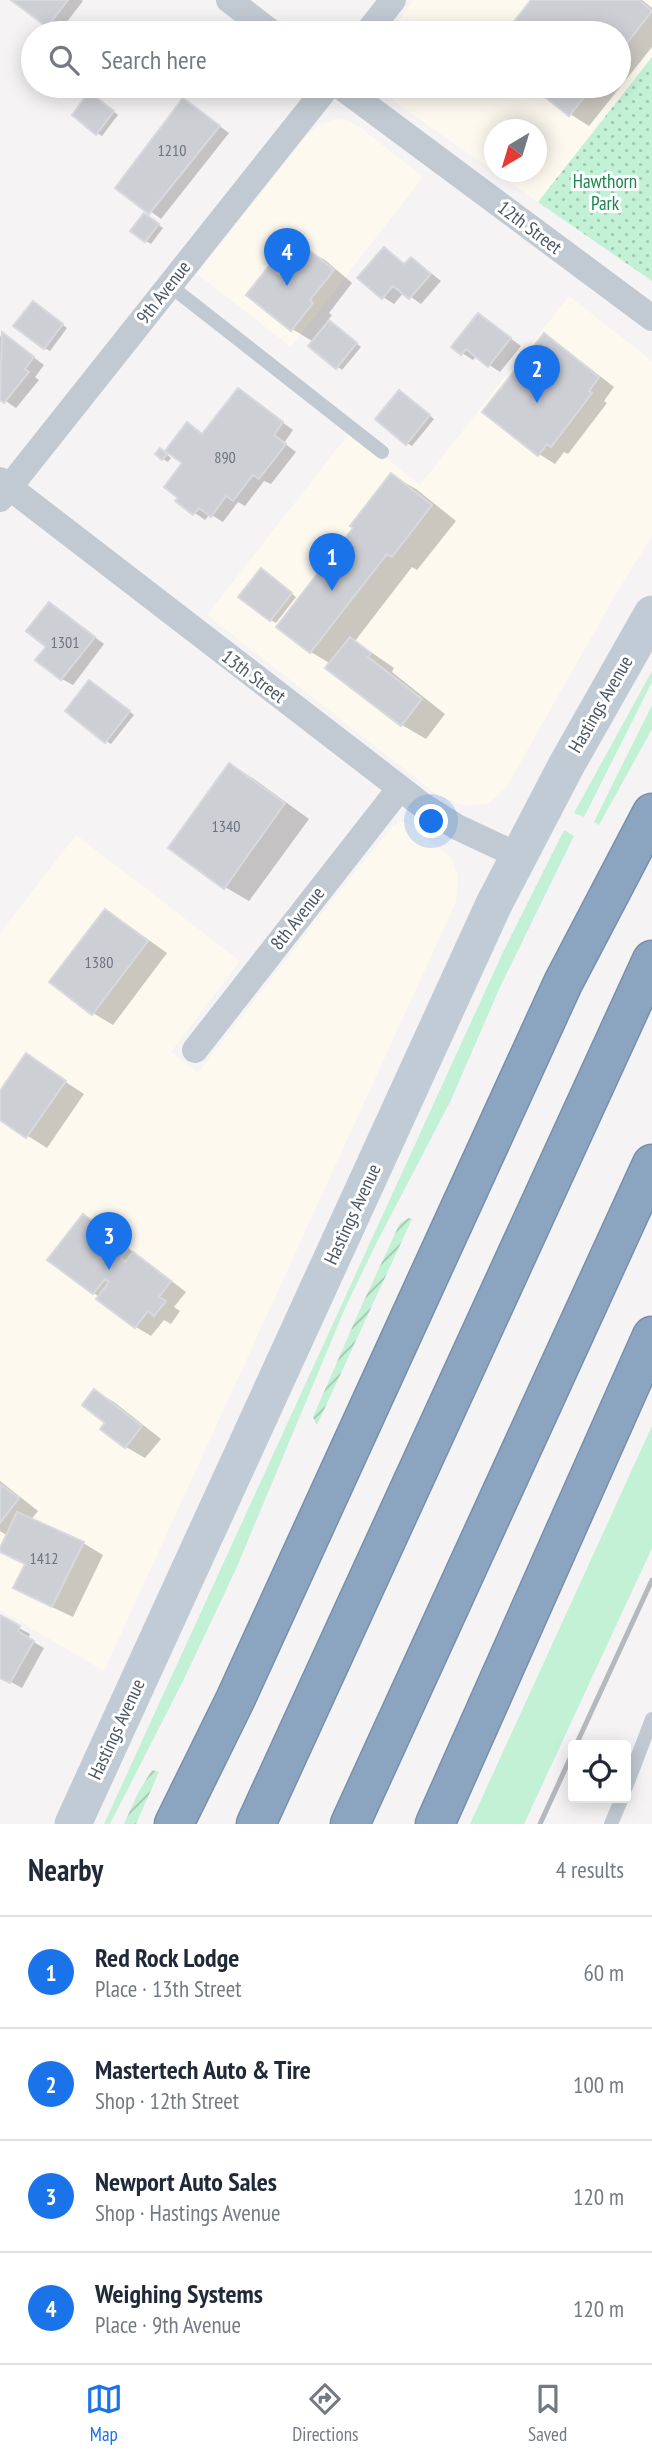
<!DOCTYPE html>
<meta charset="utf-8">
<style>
:root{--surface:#fff;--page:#f2f2f3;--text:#1f2937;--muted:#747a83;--line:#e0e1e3;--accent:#1a73e8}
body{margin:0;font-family:"PT Sans Narrow",sans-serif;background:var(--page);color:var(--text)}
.controls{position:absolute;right:21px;bottom:21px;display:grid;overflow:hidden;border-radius:7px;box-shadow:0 4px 18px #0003}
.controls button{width:63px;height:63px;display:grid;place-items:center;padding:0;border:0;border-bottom:2px solid var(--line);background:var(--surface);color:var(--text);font:35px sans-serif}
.compass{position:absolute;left:484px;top:119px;width:63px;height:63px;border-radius:50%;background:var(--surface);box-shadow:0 4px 18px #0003;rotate:218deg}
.you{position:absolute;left:432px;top:822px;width:24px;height:24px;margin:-18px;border:5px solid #fff;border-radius:50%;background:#1a73e8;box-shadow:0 0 0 10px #1a73e833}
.badge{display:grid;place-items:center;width:46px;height:46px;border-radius:50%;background:var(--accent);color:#fff;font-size:23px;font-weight:700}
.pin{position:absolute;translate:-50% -58px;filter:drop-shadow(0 2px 4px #0008)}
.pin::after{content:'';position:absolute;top:37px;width:24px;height:21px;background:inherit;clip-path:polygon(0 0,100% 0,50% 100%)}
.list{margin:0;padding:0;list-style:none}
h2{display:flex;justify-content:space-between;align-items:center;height:91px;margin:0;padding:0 28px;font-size:30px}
h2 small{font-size:23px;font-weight:400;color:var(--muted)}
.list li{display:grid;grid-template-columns:46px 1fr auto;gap:21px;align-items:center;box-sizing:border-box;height:112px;padding:0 28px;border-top:2px solid var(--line)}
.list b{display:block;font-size:26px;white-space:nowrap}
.list p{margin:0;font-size:23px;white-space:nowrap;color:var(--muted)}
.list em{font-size:23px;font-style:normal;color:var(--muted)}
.icon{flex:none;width:38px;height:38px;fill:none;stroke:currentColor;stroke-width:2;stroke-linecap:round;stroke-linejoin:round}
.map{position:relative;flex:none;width:652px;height:1824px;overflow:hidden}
.search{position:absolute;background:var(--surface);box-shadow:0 4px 18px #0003;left:21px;right:21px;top:21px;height:77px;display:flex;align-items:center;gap:18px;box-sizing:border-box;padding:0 24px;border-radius:38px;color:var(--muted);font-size:26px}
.sheet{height:539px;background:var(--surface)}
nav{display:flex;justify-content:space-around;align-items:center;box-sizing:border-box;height:98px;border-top:2px solid var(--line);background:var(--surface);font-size:19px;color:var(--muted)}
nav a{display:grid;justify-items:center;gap:4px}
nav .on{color:var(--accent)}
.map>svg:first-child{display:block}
.commercial{fill:#fdf9ef;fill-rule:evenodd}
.grass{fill:#c3f1d5}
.park{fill:url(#park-dots)}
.garden{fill:url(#garden-furrows)}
.shadow{fill:#0003}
.building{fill:#cdcfd5;stroke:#d7d9de;stroke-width:2}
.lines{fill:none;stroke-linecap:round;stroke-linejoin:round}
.highway-casing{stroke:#7690ad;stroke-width:41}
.lane{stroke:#c1cad2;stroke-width:14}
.street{stroke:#c1cad2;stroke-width:26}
.secondary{stroke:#c1cbd6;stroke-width:37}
.highway{stroke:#8ba5c1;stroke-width:38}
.rail{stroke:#b5b8bd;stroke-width:5}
.labels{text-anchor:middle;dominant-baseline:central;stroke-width:6;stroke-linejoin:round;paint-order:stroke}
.number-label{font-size:16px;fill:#6b747e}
.park-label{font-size:19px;fill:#17864f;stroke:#fff}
.street-label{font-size:19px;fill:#4a5661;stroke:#fff}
</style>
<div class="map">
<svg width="652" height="1824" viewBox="0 0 652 1824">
<defs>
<pattern id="park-dots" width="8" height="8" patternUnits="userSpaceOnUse" patternTransform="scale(1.75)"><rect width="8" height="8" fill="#c3f1d5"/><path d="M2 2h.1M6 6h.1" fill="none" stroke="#a0c6b0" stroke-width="1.8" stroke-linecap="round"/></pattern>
<pattern id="garden-furrows" width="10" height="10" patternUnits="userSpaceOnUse" patternTransform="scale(1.75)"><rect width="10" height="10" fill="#c3f1d5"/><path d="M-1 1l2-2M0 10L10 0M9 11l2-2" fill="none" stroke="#a0c6b0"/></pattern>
</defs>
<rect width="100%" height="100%" fill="#f5f3f3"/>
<path class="commercial" d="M414,0H652V57L538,202L395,102L382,86H619V33H390ZM494,130H536V172H494Z
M338,119L346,120L360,127L423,177L291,347L197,274L307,135L321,123Z
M569,296L652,361V536L616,594L506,788L489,803L465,806L439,796L207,615L351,431L420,485Z
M401,821L409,824L451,858L458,876L456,902L104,1671L0,1610V933L76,835L240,961L171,1052L198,1073L330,903L391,828Z"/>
<path class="grass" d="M652,671V682L584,817L574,813Z
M652,705V729L599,825L594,822Z
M564,830L574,836L500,987L451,1100L377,1242L346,1306L236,1569L184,1679L110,1824H104L504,950Z
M652,1426V1548L647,1559L524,1824H470Z"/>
<path class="park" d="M652,57V281L538,202Z"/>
<path class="garden" d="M409,1218L412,1219L317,1425L316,1424L313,1417L362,1305L400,1223Z
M152,1770L159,1772L136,1824H124L138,1793Z"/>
<path class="shadow" d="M14,0H81L83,1L59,32Z
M533,0H642L652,8V47L589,126L570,114L534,86H619V33H507Z
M99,86H112L108,91Z
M95,97L118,115L102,136L97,133Z
M194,107L229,133L161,219L118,187Z
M149,218L163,228L151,244L146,241Z
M305,249L325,260L352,283L329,313L332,315L327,321L361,347L342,370L311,346L314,342L292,329L269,268L283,276Z
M384,249L406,265L411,259L422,266L441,281L421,304L404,292L394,304L383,297Z
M38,306L67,328L50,351L45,348Z
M479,315L521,346L500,372L476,356L473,360L462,353Z
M2,334L44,365L35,377L39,380L16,408L0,397V337Z
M544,336L560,345L614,387L604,401L607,403L568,454L564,452L555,464L539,454Z
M238,390L293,430L284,443L296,452L271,484L264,481L245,506L238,502L223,522L210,514L205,520L178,501L188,424L204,435Z
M404,395L434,419L412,446L407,443Z
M161,450L171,458L168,462L163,459Z
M391,475L416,489L456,521L417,570L412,567L355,641L394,668L392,672L445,714L426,739L402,725L331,664L311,652L279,627L356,528Z
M266,573L296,597L276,623L271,620Z
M50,604L104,644L73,685L62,679Z
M95,685L134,715L111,744L106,741Z
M230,765L254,779L309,819L249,901L225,887Z
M105,911L125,923L167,953L113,1025L93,1013L51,982Z
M26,1056L84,1094L47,1148L0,1118V1094Z
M83,1217L99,1226L186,1292L174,1307L180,1311L171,1324L164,1320L151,1336L136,1327L94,1293Z
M95,1391L114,1402L161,1439L145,1458L126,1447L107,1422Z
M0,1481L38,1511L30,1521L83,1543L103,1555L73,1617L35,1599L26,1564L8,1536L0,1531Z
M1,1618L30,1634L28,1639L44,1648L22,1688L0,1676Z"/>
<path class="building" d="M11,0H68L47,27Z
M531,0H639L652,11L619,53V33H505Z
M531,86H593L569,116Z
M89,92L114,111L96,135L72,115Z
M183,98L220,126L149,214L115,188Z
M144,213L159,224L145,242L130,231Z
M305,247L334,270L310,300L313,303L291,331L246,295L269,266L281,276Z
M384,247L404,264L411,257L431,274L409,299L393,286L382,299L357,278Z
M33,301L63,324L44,349L13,326Z
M478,313L511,338L488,367L466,349L461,355L451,347Z
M329,320L357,343L336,369L308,346Z
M2,332L34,357L25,369L29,372L4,403L0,400Z
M544,333L599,377L589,391L592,393L551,447L547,444L538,456L482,412Z
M238,388L283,422L274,435L286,444L259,479L253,475L233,501L226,496L211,517L199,508L193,515L175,501L178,498L164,487L182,463L165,451L187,422L202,434Z
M399,390L430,415L406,445L375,419Z
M160,448L167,454L162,460L155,454Z
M391,473L432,505L392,557L387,554L310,653L276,627L353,528L350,526Z
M261,568L292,593L270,621L238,597Z
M49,602L95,637L61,680L35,660L46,647L26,631Z
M350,637L371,653L368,657L422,699L401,726L325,668Z
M89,680L130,711L105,743L65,711Z
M229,763L285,803L224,889L168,848Z
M105,909L148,941L92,1015L49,982Z
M26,1053L66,1081L26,1138L0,1120V1091Z
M83,1214L128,1249L121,1258L125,1262L133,1252L171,1281L159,1297L166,1301L154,1316L148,1311L135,1328L96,1299L109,1282L105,1279L93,1294L47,1260Z
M94,1389L142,1426L125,1448L100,1429L105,1423L82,1405Z
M0,1484L19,1498L0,1523Z
M17,1512L84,1542L52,1607L13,1588L25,1564L0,1552V1548Z
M0,1615L20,1626L18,1631L34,1641L10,1683L0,1678Z"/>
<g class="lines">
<g class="highway-casing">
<path id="highway" d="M174,1824L235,1700L563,983L652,813
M256,1824L652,960
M350,1824L652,1164
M435,1824L652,1336"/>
</g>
<path class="lane" d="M169,285L382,452
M626,1787L652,1719
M611,1824L622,1798"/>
<path class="street" d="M229,0L272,33
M367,33L393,0
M340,86L652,318
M0,480L422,805L457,827L519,856
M0,499L328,86
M195,1050L400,788"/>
<path class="secondary" d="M73,1824L494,904L567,764L652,614"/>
<use href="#highway" class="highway"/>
<path class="rail" d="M576,1745L652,1580
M540,1824L573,1752"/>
</g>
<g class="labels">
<g class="number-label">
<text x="172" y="150">1210</text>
<text x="225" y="457">890</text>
<text x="65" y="642">1301</text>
<text x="226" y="826">1340</text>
<text x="99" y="962">1380</text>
<text x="44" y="1558">1412</text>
</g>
<g class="park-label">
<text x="605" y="181">Hawthorn<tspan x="605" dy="22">Park</tspan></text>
</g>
<g class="street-label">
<text transform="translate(530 227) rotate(37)">12th Street</text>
<text transform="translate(163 292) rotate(-52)">9th Avenue</text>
<text transform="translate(254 676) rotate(37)">13th Street</text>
<text transform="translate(600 704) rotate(-60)">Hastings Avenue</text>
<text transform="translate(297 918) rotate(-52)">8th Avenue</text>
<text transform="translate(352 1214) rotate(-65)">Hastings Avenue</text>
<text transform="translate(116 1729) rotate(-65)">Hastings Avenue</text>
</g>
</g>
</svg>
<div class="controls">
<button><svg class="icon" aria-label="locate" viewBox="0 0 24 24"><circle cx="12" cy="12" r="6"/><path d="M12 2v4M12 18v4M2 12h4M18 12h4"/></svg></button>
</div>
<svg class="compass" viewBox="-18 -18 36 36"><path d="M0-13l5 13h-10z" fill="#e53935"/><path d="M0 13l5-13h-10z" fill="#747a83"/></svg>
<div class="you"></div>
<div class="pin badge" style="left:332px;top:591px">1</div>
<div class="pin badge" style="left:537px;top:403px">2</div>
<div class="pin badge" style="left:109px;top:1270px">3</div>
<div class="pin badge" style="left:287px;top:286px">4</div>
<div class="search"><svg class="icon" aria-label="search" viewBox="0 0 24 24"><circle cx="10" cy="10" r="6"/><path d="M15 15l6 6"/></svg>Search here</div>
</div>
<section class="sheet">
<h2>Nearby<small>4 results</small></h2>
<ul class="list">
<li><span class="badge">1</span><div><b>Red Rock Lodge</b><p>Place · 13th Street</p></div><em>60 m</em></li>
<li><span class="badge">2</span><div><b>Mastertech Auto &amp; Tire</b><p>Shop · 12th Street</p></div><em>100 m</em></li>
<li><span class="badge">3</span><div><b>Newport Auto Sales</b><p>Shop · Hastings Avenue</p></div><em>120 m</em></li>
<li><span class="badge">4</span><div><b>Weighing Systems</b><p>Place · 9th Avenue</p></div><em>120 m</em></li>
</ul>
</section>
<nav>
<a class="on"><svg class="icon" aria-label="map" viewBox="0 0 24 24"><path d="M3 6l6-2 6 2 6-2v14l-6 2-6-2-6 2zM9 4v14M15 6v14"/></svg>Map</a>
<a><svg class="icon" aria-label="directions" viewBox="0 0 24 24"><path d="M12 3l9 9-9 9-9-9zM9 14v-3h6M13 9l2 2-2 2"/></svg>Directions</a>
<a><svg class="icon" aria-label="saved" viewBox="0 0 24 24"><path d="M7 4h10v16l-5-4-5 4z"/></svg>Saved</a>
</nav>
